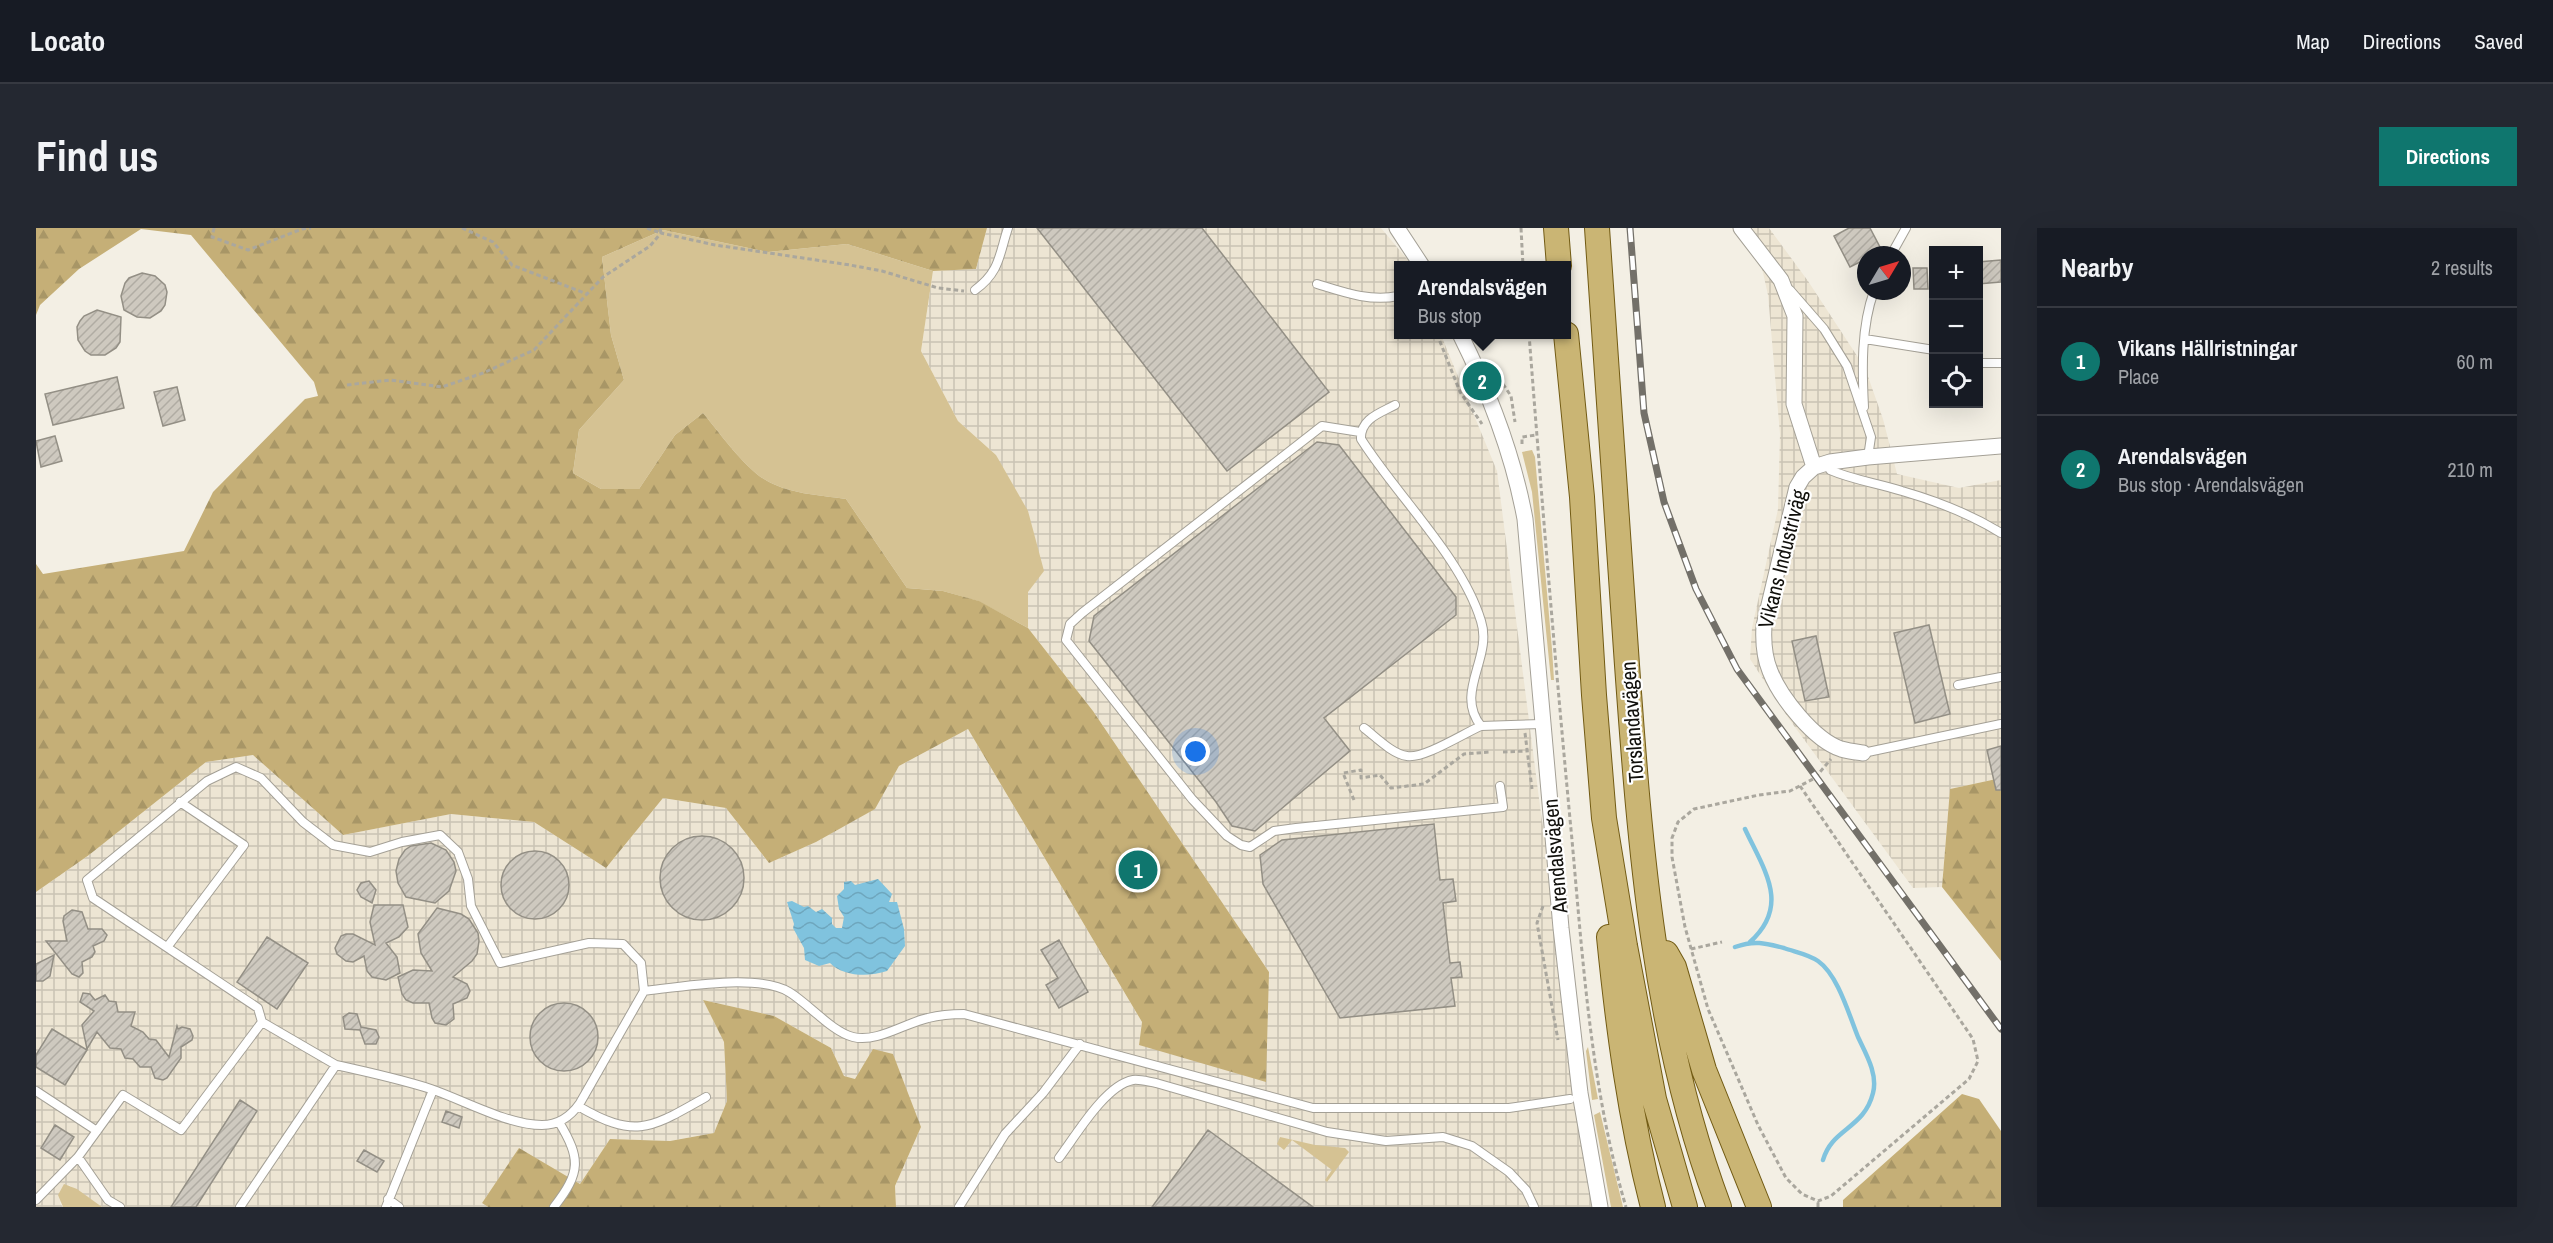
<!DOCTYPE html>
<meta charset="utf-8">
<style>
:root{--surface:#171b24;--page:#242831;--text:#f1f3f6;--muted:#9ea1a6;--line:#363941;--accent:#0f766e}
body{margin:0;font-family:"Archivo Narrow",sans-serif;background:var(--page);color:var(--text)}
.controls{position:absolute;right:18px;top:18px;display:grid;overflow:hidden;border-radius:0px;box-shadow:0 6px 24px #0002}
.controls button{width:54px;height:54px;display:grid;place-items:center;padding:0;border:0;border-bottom:2px solid var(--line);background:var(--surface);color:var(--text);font:30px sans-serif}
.compass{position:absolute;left:1821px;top:18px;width:54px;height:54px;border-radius:50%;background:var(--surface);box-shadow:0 6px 24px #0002;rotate:52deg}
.you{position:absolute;left:1160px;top:524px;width:21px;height:21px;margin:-15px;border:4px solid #fff;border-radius:50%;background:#1a73e8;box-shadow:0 0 0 9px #1a73e833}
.badge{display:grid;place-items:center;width:39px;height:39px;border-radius:50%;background:var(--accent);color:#fff;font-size:20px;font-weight:700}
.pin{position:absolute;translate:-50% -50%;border:3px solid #fff;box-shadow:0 2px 6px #0006}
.popup{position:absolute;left:1358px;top:33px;width:177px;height:78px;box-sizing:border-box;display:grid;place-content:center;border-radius:0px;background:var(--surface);filter:drop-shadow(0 2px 4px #0005);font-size:20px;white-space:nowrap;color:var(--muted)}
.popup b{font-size:22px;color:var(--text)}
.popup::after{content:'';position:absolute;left:50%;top:100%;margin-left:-12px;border:12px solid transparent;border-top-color:var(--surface)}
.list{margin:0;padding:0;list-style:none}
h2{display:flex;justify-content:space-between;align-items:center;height:78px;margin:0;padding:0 24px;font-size:26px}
h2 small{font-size:20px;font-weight:400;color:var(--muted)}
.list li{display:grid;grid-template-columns:39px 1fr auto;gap:18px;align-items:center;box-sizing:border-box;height:108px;padding:0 24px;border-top:2px solid var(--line)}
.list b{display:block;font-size:22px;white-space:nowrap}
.list p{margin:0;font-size:20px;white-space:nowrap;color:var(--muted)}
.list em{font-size:20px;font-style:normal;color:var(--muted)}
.icon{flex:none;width:33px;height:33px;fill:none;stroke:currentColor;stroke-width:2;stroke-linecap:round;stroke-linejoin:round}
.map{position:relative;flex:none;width:1965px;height:979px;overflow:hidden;border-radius:0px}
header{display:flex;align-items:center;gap:36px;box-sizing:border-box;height:84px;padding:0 30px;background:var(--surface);border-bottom:2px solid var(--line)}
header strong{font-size:28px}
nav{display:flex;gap:33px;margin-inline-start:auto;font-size:21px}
.intro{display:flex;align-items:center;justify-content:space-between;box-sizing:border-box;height:144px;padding:0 36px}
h1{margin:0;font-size:42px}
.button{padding:15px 27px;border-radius:0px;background:var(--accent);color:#fff;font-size:21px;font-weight:700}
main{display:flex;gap:36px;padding:0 36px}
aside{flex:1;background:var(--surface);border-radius:0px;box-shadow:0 6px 24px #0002}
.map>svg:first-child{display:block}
.industrial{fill:url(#industrial-grid)}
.grass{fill:#d5c293}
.forest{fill:url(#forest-firs)}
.water{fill:url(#water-waves)}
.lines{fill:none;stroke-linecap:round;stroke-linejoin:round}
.stream{stroke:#80c3de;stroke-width:4.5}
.building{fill:url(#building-hatch);stroke:#938f85;stroke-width:1.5}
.lane-casing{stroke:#a4a096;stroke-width:10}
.street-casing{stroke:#a4a096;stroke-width:17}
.primary-casing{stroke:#725b14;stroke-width:26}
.path{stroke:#aaa79e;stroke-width:3;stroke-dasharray:4.5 3;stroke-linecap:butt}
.lane{stroke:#fff;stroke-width:8}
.street{stroke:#fff;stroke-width:15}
.primary{stroke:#cab574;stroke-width:24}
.rail-casing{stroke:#737069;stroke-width:7}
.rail{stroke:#fff;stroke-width:4.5;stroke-dasharray:14;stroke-linecap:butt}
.labels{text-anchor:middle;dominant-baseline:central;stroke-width:4.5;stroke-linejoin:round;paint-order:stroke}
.street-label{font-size:21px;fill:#11100c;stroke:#fff}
</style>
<header>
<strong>Locato</strong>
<nav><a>Map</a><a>Directions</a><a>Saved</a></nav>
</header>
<div class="intro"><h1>Find us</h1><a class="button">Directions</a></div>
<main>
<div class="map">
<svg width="1965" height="979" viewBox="0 0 1965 979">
<defs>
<pattern id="industrial-grid" width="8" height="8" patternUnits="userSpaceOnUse" patternTransform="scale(1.5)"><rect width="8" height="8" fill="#ede5d3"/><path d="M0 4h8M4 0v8" fill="none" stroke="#cac3b4"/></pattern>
<pattern id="forest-firs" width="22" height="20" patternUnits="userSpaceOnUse" patternTransform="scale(1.5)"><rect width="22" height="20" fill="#c5af77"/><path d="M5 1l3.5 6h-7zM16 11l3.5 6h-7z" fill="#a89666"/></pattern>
<pattern id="water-waves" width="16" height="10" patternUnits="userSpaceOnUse" patternTransform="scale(1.5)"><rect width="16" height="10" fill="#80c3de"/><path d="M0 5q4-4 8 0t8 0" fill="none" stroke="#6ea6bd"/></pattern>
<pattern id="building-hatch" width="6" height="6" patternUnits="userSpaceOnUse" patternTransform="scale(1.5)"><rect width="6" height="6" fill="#cec9bf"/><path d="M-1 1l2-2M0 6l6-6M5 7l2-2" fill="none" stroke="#b0aca3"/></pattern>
</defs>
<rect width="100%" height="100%" fill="#f3efe4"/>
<path class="industrial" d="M951,0H1345L1376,37L1362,38V106L1405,107L1461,243L1505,586L1568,979H860L859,958L885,899L819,851L808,848L795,820L738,788L667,772L688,814L691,873L678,905L634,913L574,911L544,956L483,921L446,975L452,979H66L33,957L24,975L27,979H0V664L53,627L170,534L217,527L307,607L415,586L498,594L570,640L627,570L690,580L733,635L780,614L838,581L863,538L932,501L1106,794L1103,816L1233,744L1057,483L992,400V364L960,227L922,193L885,123L897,43L940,41Z
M1717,0H1733L1772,53L1829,140L1847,191L1861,246L1923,260L1965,252V550L1914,561L1906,659L1877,660L1753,491L1714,431L1716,400L1742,281L1744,206L1732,67Z"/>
<path class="grass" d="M627,2L732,24L811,16L897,43L885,123L922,193L960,227L992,283L1008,343L992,364V400L942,373L907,363L871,360L810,271C783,267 752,266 728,251C709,240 682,203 667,185L639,207L603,261H565L537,245L543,202L588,152L575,107L566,29Z
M1496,222L1499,229L1516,421L1518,452H1515L1496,264L1486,224Z
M1552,819L1562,871L1556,872L1550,823Z
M1564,884L1587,979H1575L1558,887Z
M1244,909L1279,917L1309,920L1313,924L1291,954L1289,952L1296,942L1256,912L1248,922L1241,916Z
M28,956L41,961L66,979H27L22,967Z"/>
<path class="forest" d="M0,0H951L940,41L897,43L811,16L732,24L627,2L566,29L575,107L588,152L543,202L537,245L565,261H603L639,207L667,185C682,203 709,240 728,251C752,266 783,267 810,271L871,360L907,363L943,373L992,400L1057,483L1233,744L1230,854L1103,817L1106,794L932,501L863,538L839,581L780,614L733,635L690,580L627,570L570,640L498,594L415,586L307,607L217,527L170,534L53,627L0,664V336L7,346L148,323L177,264L269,171L282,168L278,154L155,7L105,1L43,41L4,77L0,87Z
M1965,550V733L1906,659L1914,561Z
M667,772L738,788L795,820L808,848L819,851L837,821L857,826L885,899L859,958L860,979H452L446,975L483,920L544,956L574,911L634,913L678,905L691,873L688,814Z
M1926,866L1943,871L1965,903V979H1807V972Z"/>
<path class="water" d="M842,651L856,666L853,674H861L868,701L869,718L851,743C833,749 808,749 794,735L783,738L769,732L768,720L757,700L758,696L751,674L756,673L768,679L772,678L780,684L786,681L796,690V696L800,700H806L808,689L803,681L801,668L808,661V654L815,653L819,657Z"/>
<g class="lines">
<path class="stream" d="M1709,601C1728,642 1755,677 1714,714
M1699,719C1718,712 1729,715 1748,720C1759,724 1772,726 1782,733C1802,747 1813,787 1822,809C1830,826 1842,846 1837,865C1828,901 1796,900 1787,932"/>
</g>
<path class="building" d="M1001,0H1166L1293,164L1191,243Z
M1813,0H1834L1846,23L1838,27H1830V31L1814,39L1798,8Z
M1965,32V54L1942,56V34Z
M1877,40H1891L1892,61H1878Z
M106,45L119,48L129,57L131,64L129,77L125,83L114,90L101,89L88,82L85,68L89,55L93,50Z
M61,82L85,89L84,114L80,120L69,127H55L49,123L42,112L41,99L44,93L48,88Z
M81,149L88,180L17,197L9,166Z
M141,159L149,192L127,198L118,164Z
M19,208L26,233L5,239L0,213Z
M1281,214L1303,217L1420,369V387L1288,490L1314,523L1219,603L1196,598L1180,574L1053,413L1058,388Z
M1893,397L1914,486L1879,495L1858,405Z
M1780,408L1793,469L1769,473L1756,413Z
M1965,518V562H1960L1951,522Z
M1398,596L1404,652L1417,651L1420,673L1407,675L1414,735L1424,734L1426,749L1415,750L1419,778L1304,790L1227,656L1224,627L1246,612Z
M624 650a42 42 0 1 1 84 0a42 42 0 1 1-84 0Z
M395,615L410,622L418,634L420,643L413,663L399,675L370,669L362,655L360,643L363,631L369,622L375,618Z
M465 657a34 34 0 1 1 68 0a34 34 0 1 1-68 0Z
M333,653L340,662L336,675L325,669L321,662L325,655Z
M338,677H367L372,699L363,709L350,715L361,729L364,745L350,752L336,749L331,743L328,728L317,734L310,733L301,726L299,720L305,708L310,706H317L339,717L334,694Z
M401,680L425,686L433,691L442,705L443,713L441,726L436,733L417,749L431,756L434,763L431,770L417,776L418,791L410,797L399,795L396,790L393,775H377L370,772L366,766L362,749L377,742L396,743L385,725L382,706Z
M36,682L46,684L52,701H66L71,707L68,713L57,718L59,724L56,729L46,734L47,745L43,749L36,746L10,713H31L27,693L28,688Z
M231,709L272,735L241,781L201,754Z
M1023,712L1052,764L1023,780L1010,757L1022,750L1005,722Z
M18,727L14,748L7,753H0V736Z
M47,765L54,766L59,772L69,767L73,773L80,774L82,784H99L95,798L107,804L113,811L120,812L133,829L141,798L142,801L146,799L154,801L157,808L156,812L145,819V830L131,850L127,852L119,850L115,839H104L97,831L89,830L85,821L74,820L61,804L51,821L46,797L58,783L44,774Z
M494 809a34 34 0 1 1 68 0a34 34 0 1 1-68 0Z
M313,785L321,786L325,799L340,802L343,809L340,816H329L324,802L309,801L307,789Z
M16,801L51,822L29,857L0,839V827Z
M204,872L221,883L160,979H135Z
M410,883L426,889L423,900L406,894Z
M19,897L38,909L24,932L5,920Z
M1172,902L1277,979H1116Z
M328,922L348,933L341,944L321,933Z"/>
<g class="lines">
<g class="lane-casing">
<path id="lane" d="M1855,27L1870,0
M1281,56C1307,64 1334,74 1362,68
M939,62C964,44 963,27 972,0
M1754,62L1788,101L1811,138L1835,209L1832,229
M1829,111L1898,122
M1942,135H1965
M1359,177C1344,185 1324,191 1325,211C1361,268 1426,330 1445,393C1457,430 1418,464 1445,498L1506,496
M1828,179C1826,141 1825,99 1838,63
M1324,204L1286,198L1046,385L1034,396L1030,412L1156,571L1191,608L1205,617L1214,619L1238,603L1260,600L1467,579L1464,558
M1794,234V242C1817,252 1841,255 1866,263C1901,273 1934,286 1965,305
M1922,457L1965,449
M1328,500C1340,509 1356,526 1371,528C1388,531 1428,505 1445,498
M1827,525L1965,496
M132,718L208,617L144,574
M608,763C643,759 722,745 753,764C773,776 796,804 817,809C841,815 869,795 892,790C904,787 916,786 928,786L1277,880H1473L1534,871
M0,863L61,903
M542,878C600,912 615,900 670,869
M1023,930C1039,909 1069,857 1097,852C1104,851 1113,854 1120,855L1291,904L1350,913L1407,909L1436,918L1473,944L1490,962L1498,979
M352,971L363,979
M0,972L42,929
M84,979L72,972L42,929L87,867L145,902L226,794L300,837
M204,979L300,837C332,844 364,851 395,861C427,872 472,897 506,897C522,897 535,888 544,875L608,763L605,735L587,716L553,715L464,735L435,678L432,651L422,624L404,607L366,614L334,624L297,617L267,594L225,550L200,539L171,553L51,652L57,670L222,780L226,794
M350,979L397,862
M518,979C545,944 545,931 523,894
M923,979L969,906L1007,865L1044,816"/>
</g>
<g class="street-casing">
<path id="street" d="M1361,0L1386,38
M1705,0L1745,52L1759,88L1758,176L1778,239L1794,234L1832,229L1965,218
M1424,106C1454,166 1477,226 1489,291L1525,700L1544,865L1564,979
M1778,239L1767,249L1761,259L1728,398C1727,414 1728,428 1734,443C1744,469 1778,512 1805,521C1812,523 1820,524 1827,525"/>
</g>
<g class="primary-casing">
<path id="primary" d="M1520,0L1523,38
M1561,0C1571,146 1581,291 1591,437C1604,619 1618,806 1683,979
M1530,106L1546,269L1558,467L1568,590L1589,718L1618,871L1649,979
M1573,709C1582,799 1594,891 1617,979
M1630,725L1638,739L1668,842L1723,979"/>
</g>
<path class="path" d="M178,0L176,9L212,22L266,1L275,0
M426,0L457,14L476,37L551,66
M611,0L625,5L624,0
M1485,0L1487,38
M1401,106L1424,164L1446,196
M1493,106C1506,275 1520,444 1536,612C1547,734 1555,861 1590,979
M1467,156L1475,168L1479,194
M311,157L354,152L406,159L447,145L498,122L567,49L614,18L625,5L679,17L814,37L846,43L902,60L928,63
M1486,216V209L1500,207
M1489,505L1496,561
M1467,524L1491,523
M1764,558L1937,811L1942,833L1933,851L1795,968L1782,973L1766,966L1750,950L1722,897L1672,781L1649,699L1636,629V610L1642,594L1658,581L1723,567L1754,563L1779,550L1795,531
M1318,572L1307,545L1325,542V550L1344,547L1355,560L1388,556L1428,526L1454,524
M1507,678L1501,695L1522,812
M1655,721L1686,714
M1782,979V973"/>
<use href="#lane" class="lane"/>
<use href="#street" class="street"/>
<use href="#primary" class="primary"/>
<g class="rail-casing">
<path id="rail" d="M1594,0L1608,185L1628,274L1660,361L1701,441L1965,801"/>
</g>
<use href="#rail" class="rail"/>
</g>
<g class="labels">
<g class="street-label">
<text transform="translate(1746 331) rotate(-76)">Vikans Industriväg</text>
<text transform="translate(1596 494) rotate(-94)">Torslandavägen</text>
<text transform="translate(1519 628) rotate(-95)">Arendalsvägen</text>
</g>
</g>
</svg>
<div class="controls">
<button>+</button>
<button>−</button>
<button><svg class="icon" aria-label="locate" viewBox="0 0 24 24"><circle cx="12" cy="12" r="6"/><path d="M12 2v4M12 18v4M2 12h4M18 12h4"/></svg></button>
</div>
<svg class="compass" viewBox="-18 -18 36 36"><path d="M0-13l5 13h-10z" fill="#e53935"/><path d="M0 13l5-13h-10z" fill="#9ea1a6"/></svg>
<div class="you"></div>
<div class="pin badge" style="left:1102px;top:642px">1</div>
<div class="pin badge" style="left:1446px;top:153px">2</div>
<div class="popup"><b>Arendalsvägen</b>Bus stop</div>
</div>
<aside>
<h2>Nearby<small>2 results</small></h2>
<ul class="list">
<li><span class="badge">1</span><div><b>Vikans Hällristningar</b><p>Place</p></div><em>60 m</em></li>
<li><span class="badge">2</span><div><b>Arendalsvägen</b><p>Bus stop · Arendalsvägen</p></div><em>210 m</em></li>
</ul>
</aside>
</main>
